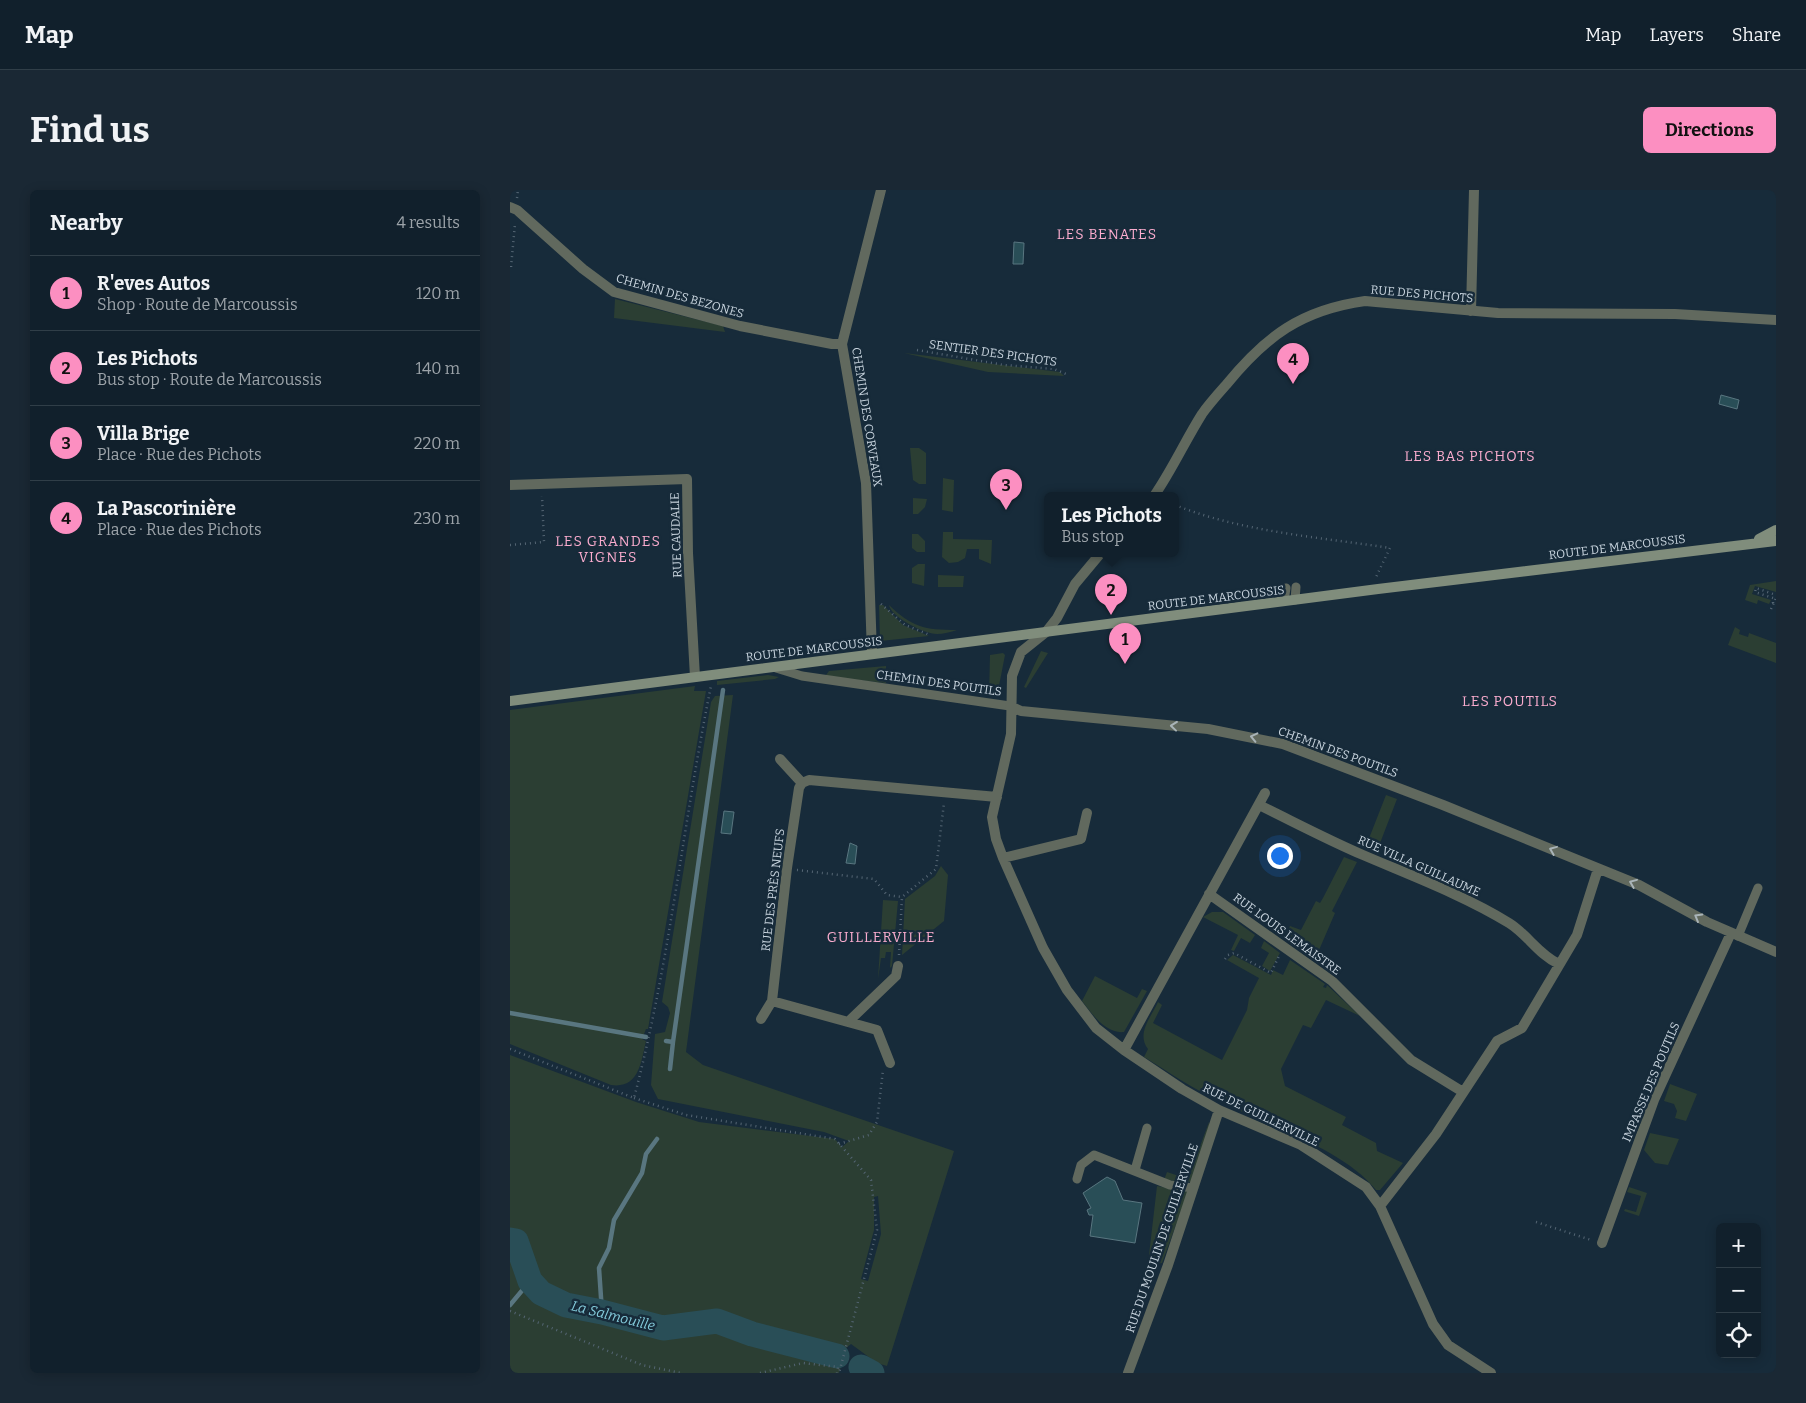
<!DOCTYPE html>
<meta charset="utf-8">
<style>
:root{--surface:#11202c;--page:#1a2834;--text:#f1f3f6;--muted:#9ca3a9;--line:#303e48;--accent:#fc8fc1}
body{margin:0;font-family:Bitter,serif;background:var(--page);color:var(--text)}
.controls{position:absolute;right:15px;bottom:15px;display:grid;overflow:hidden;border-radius:8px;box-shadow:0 2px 12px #0003}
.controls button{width:45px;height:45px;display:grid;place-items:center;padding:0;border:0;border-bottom:1px solid var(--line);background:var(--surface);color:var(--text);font:25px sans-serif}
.you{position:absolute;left:769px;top:665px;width:18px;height:18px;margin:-12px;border:4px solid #fff;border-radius:50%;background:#1a73e8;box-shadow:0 0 0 8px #1a73e833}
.badge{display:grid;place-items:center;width:32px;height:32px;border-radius:50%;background:var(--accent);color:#111;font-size:16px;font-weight:700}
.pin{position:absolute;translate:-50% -41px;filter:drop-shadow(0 1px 2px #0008)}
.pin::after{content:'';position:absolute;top:26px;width:18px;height:15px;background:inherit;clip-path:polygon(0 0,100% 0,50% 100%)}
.popup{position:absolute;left:534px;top:302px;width:135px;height:65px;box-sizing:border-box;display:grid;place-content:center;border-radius:8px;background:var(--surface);filter:drop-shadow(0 1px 4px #0005);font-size:16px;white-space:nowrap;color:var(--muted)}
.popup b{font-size:19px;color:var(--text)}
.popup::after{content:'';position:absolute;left:50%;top:100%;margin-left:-10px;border:10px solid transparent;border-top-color:var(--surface)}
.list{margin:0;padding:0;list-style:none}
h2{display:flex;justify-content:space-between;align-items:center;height:65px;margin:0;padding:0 20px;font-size:21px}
h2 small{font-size:16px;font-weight:400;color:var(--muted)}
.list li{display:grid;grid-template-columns:32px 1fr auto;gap:15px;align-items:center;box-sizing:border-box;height:75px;padding:0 20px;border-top:1px solid var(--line)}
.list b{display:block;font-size:19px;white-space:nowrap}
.list p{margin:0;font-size:16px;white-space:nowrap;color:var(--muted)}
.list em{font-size:16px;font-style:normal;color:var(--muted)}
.icon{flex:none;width:28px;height:28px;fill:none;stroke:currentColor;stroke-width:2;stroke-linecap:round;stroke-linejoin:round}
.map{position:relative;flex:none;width:1266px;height:1183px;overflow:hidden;border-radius:8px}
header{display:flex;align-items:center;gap:30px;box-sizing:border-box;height:70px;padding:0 25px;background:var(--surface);border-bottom:1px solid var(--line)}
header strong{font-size:24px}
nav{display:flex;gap:28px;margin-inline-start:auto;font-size:18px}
.intro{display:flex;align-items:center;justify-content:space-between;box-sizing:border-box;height:120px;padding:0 30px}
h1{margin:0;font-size:35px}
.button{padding:12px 22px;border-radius:8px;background:var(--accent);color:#111;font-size:18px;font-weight:700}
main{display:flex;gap:30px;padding:0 30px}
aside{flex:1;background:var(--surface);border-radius:8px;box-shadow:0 2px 12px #0003}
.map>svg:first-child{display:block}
.green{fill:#2b3e33;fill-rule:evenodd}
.water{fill:#294e57;stroke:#597680}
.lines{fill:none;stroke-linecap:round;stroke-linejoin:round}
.stream{stroke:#597680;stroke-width:4.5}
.river{stroke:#294e57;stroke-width:25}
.path{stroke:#556674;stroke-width:2.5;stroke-dasharray:1 4;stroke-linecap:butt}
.lane{stroke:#61695e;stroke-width:9}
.street{stroke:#61695e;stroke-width:10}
.secondary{stroke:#808d7c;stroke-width:10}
.oneway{stroke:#a9b4b8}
.labels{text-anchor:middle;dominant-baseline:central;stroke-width:5;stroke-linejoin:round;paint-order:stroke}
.street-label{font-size:12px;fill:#c8d4de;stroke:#172b3a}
.neighbourhood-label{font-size:14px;letter-spacing:1px;fill:#faacce;stroke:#172b3a}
.water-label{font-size:14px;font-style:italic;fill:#84cbdb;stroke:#172b3a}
</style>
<header>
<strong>Map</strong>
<nav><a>Map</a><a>Layers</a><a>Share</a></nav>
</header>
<div class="intro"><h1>Find us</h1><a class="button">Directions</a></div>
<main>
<aside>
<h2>Nearby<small>4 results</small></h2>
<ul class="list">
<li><span class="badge">1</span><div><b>R'eves Autos</b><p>Shop · Route de Marcoussis</p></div><em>120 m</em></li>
<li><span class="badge">2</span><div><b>Les Pichots</b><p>Bus stop · Route de Marcoussis</p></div><em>140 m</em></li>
<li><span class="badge">3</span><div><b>Villa Brige</b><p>Place · Rue des Pichots</p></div><em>220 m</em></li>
<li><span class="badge">4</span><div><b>La Pascorinière</b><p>Place · Rue des Pichots</p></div><em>230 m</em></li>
</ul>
</aside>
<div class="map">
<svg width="1266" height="1183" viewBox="0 0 1266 1183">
<rect width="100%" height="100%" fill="#172b3a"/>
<path class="green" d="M105,109L213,136L215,142L104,128Z
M394,163L550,182L554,186L478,182Z
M400,258H409L416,263V294H409L403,290Z
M433,288L444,290L443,322L432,320Z
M403,308L417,309L415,317L408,324H403Z
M433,342H443V349L482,350L481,374L469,369V359H457L455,368L448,372L439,373L432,367Z
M402,344H408L415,351V362H407L402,358Z
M408,374H415L414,396L402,393V378Z
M428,385L454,386L453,397H428Z
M1266,391V402L1245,396L1242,404L1261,410L1259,414L1248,410L1247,414L1235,410L1240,395Z
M369,415H373L393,435L419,446L370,451Z
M379,415C402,437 414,440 447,440C441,442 433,444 427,444C414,444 381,427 379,415Z
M1225,437L1230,440L1229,444L1238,447L1239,443L1266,453V473L1218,455Z
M531,461L538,463L516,498L514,497Z
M493,463L495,465L488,501L479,506L480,465Z
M376,476V493L319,487L316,485L319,481Z
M258,485L269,487L265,489L207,495V491Z
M185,496L184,501H196L138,839H136L132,849L136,851C131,872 129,899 101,895L0,854V520Z
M223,505L176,862L193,875L444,961L377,1176L367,1173L341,1154L336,1158L329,1183H0V865L126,912L189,932L325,949L332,957L339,951L314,942L148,909L141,895L145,844L155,842L160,823L158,817L152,812L201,512L205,506ZM368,1006L371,1044L358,1091L351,1089L364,1040V1007Z
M876,605L887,609L867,661L856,656Z
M834,667L847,672L822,721L825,723L806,767L775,746L780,736L791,740L806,711L810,713L813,708Z
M431,676L438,685L434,731L392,765L395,709L425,686Z
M373,710L388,711L382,776L380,778L381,762H376L375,768H371L368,789Z
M702,722H713L745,745L740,753L731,748L724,761L721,760L728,745L693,727Z
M754,751L770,763L760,781L752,776L759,763L751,758Z
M723,765L761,785L763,780L773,785L780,770L815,794L813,797L816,798L817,795L850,826L816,810L801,838L793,835L771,879L775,896L836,927L832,935L866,953L867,961L893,973L870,1000H866C835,960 758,935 713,913C685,900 660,883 634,867L638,859C626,844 641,827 648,812L652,815L643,833L712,870L737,820L739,808L749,788L717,770Z
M585,786L627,808L632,799L637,801L614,842C596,844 582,824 572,811Z
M1160,894L1187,904L1176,931L1165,928L1167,921L1164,914L1154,911Z
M699,932V939L681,992L654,990L657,982L678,989Z
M1140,943L1169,949L1158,975L1145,973L1134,960Z
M647,996L678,1002L652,1073L642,1075L641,1081L637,1082Z
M1119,997L1137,1003L1129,1026L1114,1021L1115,1019L1126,1022L1131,1006L1117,1002Z"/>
<path class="water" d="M504,52L514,53L513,74H503Z
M1211,205L1229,210L1227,219L1209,214Z
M214,621L224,622L221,644L211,643Z
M340,653L347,656L345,674L336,673Z
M597,987L605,991L613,1010L632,1013L625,1053L580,1046L583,1025H579L577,1020L581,1018L573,1003Z"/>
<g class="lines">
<path class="stream" d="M0,823L136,847
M156,851L163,852L213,500
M160,879L163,852
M0,1115L20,1091
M92,1122L89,1078L99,1058L104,1030L132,983L136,964L147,949"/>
<path class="river" d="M0,1050L6,1051L20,1091L31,1103L56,1115L92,1122L153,1138L207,1131L242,1144L327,1166
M351,1177L362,1183"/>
<path class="path" d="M7,8L8,0
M1,77L5,34
M407,160L494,175L544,179L556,184
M665,315C732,342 809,347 880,358L866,387
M0,355L34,352L32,306
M1263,413V408L1245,402L1246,398L1266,405
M371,414L395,435L420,445
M1261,419L1266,408
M287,680L364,689L377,705L392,707
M389,765L392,707L426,679L434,613
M715,769L718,765L724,763L761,783L769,766
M0,859L124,908C160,772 173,633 201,496
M124,908L176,925L325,949L361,990L367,1040L329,1183
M329,954L359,945L367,932L373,880
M1026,1032L1081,1050
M0,1121L132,1175L171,1183
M250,1183L293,1173L328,1177L327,1183"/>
<path class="lane" d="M785,410L786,397
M774,411L776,398
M266,478L292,486L500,516
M1228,746L1248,698
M625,980L637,938
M567,989L571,975L584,965L660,995L683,998"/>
<path class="street" d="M0,17L7,20L73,79L104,102L230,136L322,154H332
M961,121L964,0
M0,295L177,289L178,363L185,487
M644,306C662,280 675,251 692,224C699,214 708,204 716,195C756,146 791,120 855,111L988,123L1165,124L1266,130
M590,364L565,394L547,428L536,442L511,462L502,486L501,544L482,627L486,649L493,668L533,758L557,800L586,838L614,860L672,899L709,920L791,955L856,997L870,1016L923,1134L938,1155L981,1183
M362,463L356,293L332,154L371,0
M500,516L511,521L698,539L773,554L933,615L1129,695L1197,732L1266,762
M270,569L292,593
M749,615C784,632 818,650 853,665C902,686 953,705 999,733C1017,744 1029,765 1049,774
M493,668L571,649L577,623
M699,704L822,791L901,870L953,902
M251,829L262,811
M340,830L386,786L388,776
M614,860L755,603
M380,873L367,840L262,811L277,678L289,598L292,593L299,590L487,607
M870,1016L926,944L987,851L1012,838L1067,745L1088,679
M1092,1053L1144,910L1221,743
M618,1183L658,1075L709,920"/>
<path class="secondary" d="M1249,349L1266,340
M0,511L868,399L1266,351"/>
</g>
<defs><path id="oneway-chevron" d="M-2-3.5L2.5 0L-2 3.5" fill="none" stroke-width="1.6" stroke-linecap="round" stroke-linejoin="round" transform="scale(1.25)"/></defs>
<g class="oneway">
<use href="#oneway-chevron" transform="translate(664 536) rotate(-174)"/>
<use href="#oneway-chevron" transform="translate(744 547) rotate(-167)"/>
<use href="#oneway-chevron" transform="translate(1043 660) rotate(-158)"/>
<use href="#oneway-chevron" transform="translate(1123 693) rotate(-158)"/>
<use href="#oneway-chevron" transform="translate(1188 727) rotate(-150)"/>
</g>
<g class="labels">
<g class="street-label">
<text transform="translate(912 104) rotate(5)">RUE DES PICHOTS</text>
<text transform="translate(170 106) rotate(16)">CHEMIN DES BEZONES</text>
<text transform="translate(483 163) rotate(8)">SENTIER DES PICHOTS</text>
<text transform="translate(357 227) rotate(81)">CHEMIN DES CORVEAUX</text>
<text transform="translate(166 345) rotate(-92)">RUE CAUDALIE</text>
<text transform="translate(1107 357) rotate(-7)">ROUTE DE MARCOUSSIS</text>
<text transform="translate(706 408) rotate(-7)">ROUTE DE MARCOUSSIS</text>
<text transform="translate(304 459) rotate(-7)">ROUTE DE MARCOUSSIS</text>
<text transform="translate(429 493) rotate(8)">CHEMIN DES POUTILS</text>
<text transform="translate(828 562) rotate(20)">CHEMIN DES POUTILS</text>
<text transform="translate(909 676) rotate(24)">RUE VILLA GUILLAUME</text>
<text transform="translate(263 700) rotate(-83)">RUE DES PRÈS NEUFS</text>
<text transform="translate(777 744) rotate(36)">RUE LOUIS LEMAISTRE</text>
<text transform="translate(1141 892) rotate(-67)">IMPASSE DES POUTILS</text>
<text transform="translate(751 925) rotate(26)">RUE DE GUILLERVILLE</text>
<text transform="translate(652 1048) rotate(-71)">RUE DU MOULIN DE GUILLERVILLE</text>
</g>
<g class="neighbourhood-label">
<text x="597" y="44">LES BENATES</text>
<text x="960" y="266">LES BAS PICHOTS</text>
<text x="98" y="351">LES GRANDES<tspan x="98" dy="16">VIGNES</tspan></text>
<text x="1000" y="511">LES POUTILS</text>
<text x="371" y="747">GUILLERVILLE</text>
</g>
<g class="water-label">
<text transform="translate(103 1126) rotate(14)">La Salmouille</text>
</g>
</g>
</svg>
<div class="controls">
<button>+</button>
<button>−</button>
<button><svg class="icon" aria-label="locate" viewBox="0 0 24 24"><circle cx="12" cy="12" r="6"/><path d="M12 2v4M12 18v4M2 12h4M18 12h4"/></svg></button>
</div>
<div class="you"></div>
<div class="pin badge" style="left:615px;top:474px">1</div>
<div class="pin badge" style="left:601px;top:425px">2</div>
<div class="popup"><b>Les Pichots</b>Bus stop</div>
<div class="pin badge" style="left:496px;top:320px">3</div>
<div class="pin badge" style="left:783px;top:194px">4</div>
</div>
</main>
